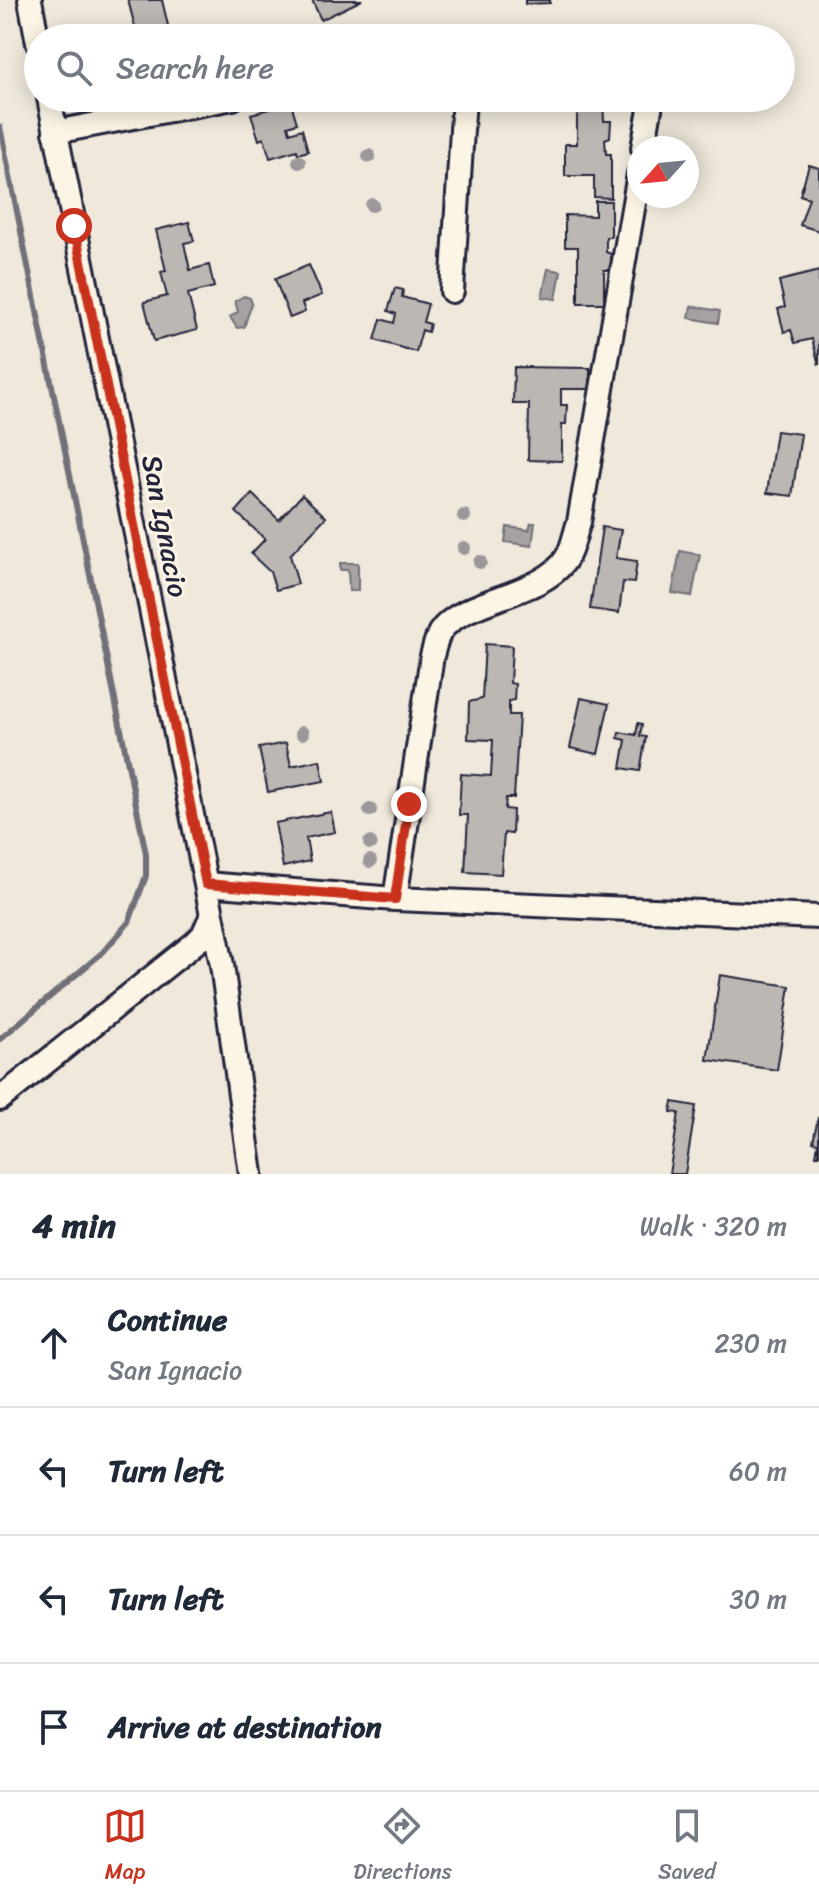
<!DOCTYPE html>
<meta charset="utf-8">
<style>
:root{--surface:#fff;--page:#f2f2f3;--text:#1f2937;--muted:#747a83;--line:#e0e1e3;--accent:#c8321e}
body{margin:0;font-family:Sriracha,sans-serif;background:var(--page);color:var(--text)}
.compass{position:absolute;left:627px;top:136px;width:72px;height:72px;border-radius:50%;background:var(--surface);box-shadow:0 4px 20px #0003;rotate:243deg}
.stop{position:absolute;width:24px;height:24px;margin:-18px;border:6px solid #c8321e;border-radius:50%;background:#fff}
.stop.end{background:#c8321e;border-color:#fff;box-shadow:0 2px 8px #0008}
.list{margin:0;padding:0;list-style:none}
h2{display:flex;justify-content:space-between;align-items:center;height:104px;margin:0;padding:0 32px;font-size:34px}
h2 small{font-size:26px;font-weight:400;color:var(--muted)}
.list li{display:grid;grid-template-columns:52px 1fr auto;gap:24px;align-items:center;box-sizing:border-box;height:128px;padding:0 32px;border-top:2px solid var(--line)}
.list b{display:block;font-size:30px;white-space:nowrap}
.list p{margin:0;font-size:26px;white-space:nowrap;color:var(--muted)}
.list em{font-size:26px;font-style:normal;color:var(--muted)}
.icon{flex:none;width:44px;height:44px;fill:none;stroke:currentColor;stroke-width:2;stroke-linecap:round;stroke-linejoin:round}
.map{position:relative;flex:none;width:819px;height:1174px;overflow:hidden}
.search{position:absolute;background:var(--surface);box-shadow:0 4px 20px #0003;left:24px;right:24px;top:24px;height:88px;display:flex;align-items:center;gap:20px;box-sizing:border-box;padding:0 28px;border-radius:44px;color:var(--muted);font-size:30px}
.sheet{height:616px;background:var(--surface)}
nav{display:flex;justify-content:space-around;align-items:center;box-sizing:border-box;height:112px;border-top:2px solid var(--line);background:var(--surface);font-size:22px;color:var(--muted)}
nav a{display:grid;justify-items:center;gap:4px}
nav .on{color:var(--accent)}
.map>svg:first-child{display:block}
.water{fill:#a6a2a2;stroke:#716f79;stroke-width:2}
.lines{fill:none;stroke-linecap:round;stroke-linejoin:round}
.stream{stroke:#716f79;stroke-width:6}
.building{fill:#bcb7b3;stroke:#22223b;stroke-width:2}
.minor-casing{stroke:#22223b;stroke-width:28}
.minor{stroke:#fcf5e5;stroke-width:22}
.tree{fill:#9b979a}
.route{stroke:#c8321e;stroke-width:10}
.labels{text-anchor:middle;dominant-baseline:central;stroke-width:6;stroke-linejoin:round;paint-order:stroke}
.street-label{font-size:28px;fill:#22223b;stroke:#fcf5e5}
</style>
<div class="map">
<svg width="819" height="1174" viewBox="0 0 819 1174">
<rect width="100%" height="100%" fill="#efe8db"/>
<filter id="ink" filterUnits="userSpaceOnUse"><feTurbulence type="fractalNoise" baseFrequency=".0125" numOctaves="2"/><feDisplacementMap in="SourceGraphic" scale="16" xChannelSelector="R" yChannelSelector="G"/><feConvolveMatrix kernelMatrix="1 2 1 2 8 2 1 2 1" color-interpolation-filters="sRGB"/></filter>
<g filter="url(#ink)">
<path class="water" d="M548,269L561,271L556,299L542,297Z
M244,296L250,298L252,303L244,327L237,328L230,317L238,312L235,301Z
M691,306L720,311L718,323L689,318Z
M531,523H535L532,546L505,542L507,527L529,530Z
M680,551L700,555L692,596L672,593Z
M340,563H358V591H349L348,570H340Z"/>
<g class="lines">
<path class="stream" d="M0,127L146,854V876L129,922L103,952L0,1039"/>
</g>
<path class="building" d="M128,0H162L169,30L156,33L161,38H138Z
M312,0H362L321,20Z
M525,0H550V3L525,4Z
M577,98H603L604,121H611L610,137L605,139L606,154H611V198L594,197V176H565V144H577Z
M291,103L297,123L288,126L290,133L302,129L308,151L298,154L297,150L270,158L264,138L259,140L251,114Z
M809,165L819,168V231L800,225L809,198L800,195Z
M595,201H611V237H606V252L611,254V270H604V303H578V247H565V215L595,216Z
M189,222L194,241L184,243L190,270L209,265L214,287L188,294L197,330L154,341L144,302L167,296L161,272L166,271L156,230Z
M309,265L322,295L302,303L305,312L290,318L275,279Z
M819,271V365L812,339L795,343L791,330L784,332L778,309L785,307L779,281Z
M395,288L403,290L402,297L428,304L423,322L430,324L428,332L422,330L416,352L375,340L381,319L394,323L396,314L388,311Z
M514,367L590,368V389H561V405H567L566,424H562V461L528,460L529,404H513Z
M776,431L801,434L792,496L767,493Z
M252,494L279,520L302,495L326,517L290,555L298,584L276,590L270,572L251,554L265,539L236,512Z
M602,527L621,530L616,558L637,561L634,583L623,582L619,613L590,609Z
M485,644L512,646L510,683L515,684L514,700L509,701V715H519L514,798H506L505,809L513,810L512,834L504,833L501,874L465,872L468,815H459L461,774L491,776L493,740L468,739L469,702L482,699Z
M581,698L609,704L598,754L570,748Z
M638,723L642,724L640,736L646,737L640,771L621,768L626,740L618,738L619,732L636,735Z
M286,743L291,766L320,760L324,781L268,792L259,748Z
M331,812L335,832L306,838L310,861L283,867L275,823Z
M720,975L790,986L777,1070L707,1060Z
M673,1102L696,1106L685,1174H669L679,1113L671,1112Z
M818,1118H819V1155H816L818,1143L813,1142Z"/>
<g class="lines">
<g class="minor-casing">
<path id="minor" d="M30,0L38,43
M49,98L222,965L251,1174
M55,132L233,98
M643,148L652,98
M452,291L464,98
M206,884L395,899L819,917
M395,899L432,656C434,649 436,639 440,632C462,598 546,596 567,557C573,547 575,533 579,522L639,174
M0,1099L195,943L203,935L212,915"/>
</g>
<use href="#minor" class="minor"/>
</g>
<g class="tree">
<circle cx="369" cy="156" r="7"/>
<circle cx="299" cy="162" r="7"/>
<circle cx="372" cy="205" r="7"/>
<circle cx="464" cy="516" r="7"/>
<circle cx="464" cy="548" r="7"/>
<circle cx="480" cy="562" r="7"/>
<circle cx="302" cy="733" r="7"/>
<circle cx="370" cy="810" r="7"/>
<circle cx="370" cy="843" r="7"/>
<circle cx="370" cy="861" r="7"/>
</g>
</g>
<g class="lines" filter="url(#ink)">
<path class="route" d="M74,226L206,884L395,899L409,804"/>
</g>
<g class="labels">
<g class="street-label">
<text transform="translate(165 526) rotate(79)">San Ignacio</text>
</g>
</g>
</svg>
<svg class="compass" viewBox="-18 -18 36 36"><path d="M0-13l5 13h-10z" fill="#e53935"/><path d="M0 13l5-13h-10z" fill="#747a83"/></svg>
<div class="stop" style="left:74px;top:226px"></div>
<div class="stop end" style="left:409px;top:804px"></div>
<div class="search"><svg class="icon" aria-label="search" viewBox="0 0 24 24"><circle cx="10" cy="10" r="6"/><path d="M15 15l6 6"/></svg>Search here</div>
</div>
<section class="sheet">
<h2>4 min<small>Walk · 320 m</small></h2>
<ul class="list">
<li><svg class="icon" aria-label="ahead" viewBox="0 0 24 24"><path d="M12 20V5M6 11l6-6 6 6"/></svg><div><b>Continue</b><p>San Ignacio</p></div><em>230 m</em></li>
<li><svg class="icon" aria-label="left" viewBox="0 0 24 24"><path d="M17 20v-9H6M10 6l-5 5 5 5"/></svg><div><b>Turn left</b></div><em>60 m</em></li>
<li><svg class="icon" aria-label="left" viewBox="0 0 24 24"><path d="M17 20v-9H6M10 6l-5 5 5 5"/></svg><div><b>Turn left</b></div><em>30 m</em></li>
<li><svg class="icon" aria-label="arrive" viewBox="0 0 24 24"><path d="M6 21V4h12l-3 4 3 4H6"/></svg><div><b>Arrive at destination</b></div></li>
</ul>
</section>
<nav>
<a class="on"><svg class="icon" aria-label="map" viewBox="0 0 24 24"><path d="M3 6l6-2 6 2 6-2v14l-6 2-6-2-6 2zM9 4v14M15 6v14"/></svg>Map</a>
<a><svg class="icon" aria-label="directions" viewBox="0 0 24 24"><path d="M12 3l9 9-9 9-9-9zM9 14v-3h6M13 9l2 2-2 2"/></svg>Directions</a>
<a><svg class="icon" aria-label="saved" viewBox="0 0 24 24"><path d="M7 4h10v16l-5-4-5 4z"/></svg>Saved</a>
</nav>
